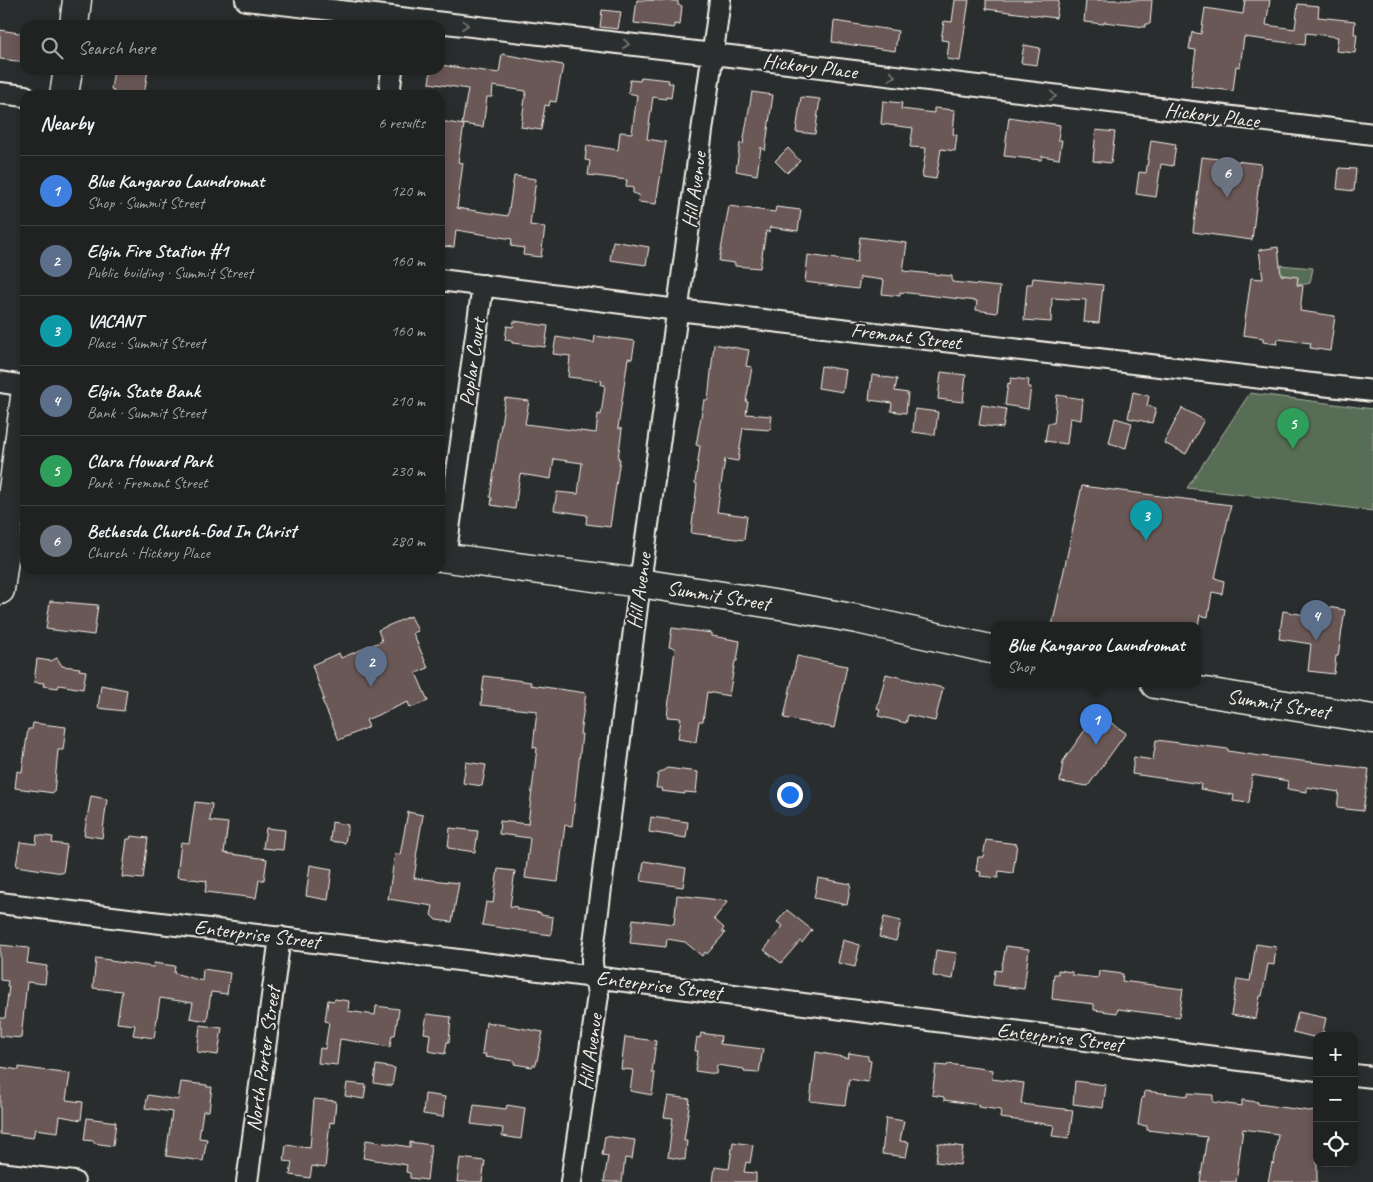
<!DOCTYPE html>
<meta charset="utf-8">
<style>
:root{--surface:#202222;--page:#2d2f2f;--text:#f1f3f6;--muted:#a2a4a5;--line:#3d3f40;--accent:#1a73e8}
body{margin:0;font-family:Caveat,sans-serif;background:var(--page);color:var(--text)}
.controls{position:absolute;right:15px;bottom:15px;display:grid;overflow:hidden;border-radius:10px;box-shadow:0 2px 12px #0003}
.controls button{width:45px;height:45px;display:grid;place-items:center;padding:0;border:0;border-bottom:1px solid var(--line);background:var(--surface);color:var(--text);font:25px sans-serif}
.you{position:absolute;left:789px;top:794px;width:18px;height:18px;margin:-12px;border:4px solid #fff;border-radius:50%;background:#1a73e8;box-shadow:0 0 0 8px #1a73e833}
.badge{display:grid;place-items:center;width:32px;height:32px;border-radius:50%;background:var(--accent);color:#fff;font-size:16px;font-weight:700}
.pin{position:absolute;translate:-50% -41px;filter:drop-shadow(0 1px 2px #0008)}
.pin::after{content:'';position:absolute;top:26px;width:18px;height:15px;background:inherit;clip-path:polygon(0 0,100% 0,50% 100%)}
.popup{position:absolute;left:991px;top:622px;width:210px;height:65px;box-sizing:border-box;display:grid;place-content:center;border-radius:10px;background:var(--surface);filter:drop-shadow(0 1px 4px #0005);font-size:16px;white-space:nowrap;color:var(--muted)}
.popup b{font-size:19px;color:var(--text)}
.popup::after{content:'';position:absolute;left:50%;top:100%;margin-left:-10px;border:10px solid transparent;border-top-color:var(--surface)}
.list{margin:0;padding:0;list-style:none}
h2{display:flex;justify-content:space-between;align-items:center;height:65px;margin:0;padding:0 20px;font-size:21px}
h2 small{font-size:16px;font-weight:400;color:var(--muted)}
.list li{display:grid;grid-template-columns:32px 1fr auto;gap:15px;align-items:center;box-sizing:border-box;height:70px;padding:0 20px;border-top:1px solid var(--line)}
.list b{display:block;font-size:19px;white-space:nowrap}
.list p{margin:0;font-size:16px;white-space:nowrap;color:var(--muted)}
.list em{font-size:16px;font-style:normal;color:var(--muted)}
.icon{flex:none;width:28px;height:28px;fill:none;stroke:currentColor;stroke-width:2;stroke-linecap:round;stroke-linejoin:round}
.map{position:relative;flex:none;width:1373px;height:1182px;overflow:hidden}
.search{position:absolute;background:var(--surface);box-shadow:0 2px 12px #0003;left:20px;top:20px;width:425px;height:55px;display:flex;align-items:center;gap:12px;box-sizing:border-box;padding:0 18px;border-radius:15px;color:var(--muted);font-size:19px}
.panel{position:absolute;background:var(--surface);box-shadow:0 2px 12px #0003;left:20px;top:90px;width:425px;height:485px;border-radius:15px}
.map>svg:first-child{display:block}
.green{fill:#596d57;stroke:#a6afa0}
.building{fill:#6b5857;stroke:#f4f1e8}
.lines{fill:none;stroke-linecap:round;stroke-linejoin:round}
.street-casing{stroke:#f4f1e8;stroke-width:24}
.secondary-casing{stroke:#f4f1e8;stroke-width:31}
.street{stroke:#2a2d2e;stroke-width:20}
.secondary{stroke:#2a2d2e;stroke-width:28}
.oneway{stroke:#71726f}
.labels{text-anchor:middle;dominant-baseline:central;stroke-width:4;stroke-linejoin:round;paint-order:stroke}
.street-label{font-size:21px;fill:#f4f1e8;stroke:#2a2d2e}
</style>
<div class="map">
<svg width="1373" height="1182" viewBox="0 0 1373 1182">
<rect width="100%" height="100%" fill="#2a2d2e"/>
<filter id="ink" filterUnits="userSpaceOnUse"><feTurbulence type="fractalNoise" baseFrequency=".02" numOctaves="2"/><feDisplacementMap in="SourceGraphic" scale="10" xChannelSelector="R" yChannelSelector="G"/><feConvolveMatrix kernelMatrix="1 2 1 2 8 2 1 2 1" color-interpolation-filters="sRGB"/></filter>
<g filter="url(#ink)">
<path class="green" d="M1280,265L1313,268L1310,283C1296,288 1284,279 1271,274Z
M1250,393L1373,409V511L1187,488Z"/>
<path class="building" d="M637,0L678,1V5L682,6L680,25L674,24V28L634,23Z
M955,0H969L960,61L947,59L949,41L941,40L944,21L952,22Z
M986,0H1059L1056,18L986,9Z
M1086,0H1152L1150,24H1146L1145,27L1104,22V24L1084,22Z
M1245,0H1270L1266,25L1295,29L1298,4L1319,6L1318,17L1355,21L1354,34H1357L1355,53L1336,51L1338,37L1306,33L1305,45L1244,37L1240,67L1236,66L1233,91L1191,86L1196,50L1189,49L1192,32L1201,34L1205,8L1243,14Z
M602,10L621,12L618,29L600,27Z
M834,21L898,31L895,51L832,42Z
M0,30L25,34V62L0,59Z
M1024,45L1040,48L1037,65L1021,63Z
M502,54L563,65L556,102L550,101L549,106L545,105L541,130L521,127L526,91L493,86L492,97H487L483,127L462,124L468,89L429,83L431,70H440V65L499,73Z
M114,70H148L144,95H113L114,90L111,89Z
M641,77L669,80L668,83H673L671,98L666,97V99L653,97L647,139L666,142L656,204L638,202L639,195L633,193V188L626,186L627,180L588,175L590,161L585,160L587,145L618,150L620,132L632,133L637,95L628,93L630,80L640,81Z
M752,92L773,95L765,151L761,147L757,175L736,171L740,143L743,144Z
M801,97L820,99L815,134L796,132Z
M883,101L902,103L901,109L934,113V108L955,110L953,134L957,135L955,151L941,149L936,179L922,177L926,148L910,147L913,128L881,124Z
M1009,117L1060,125L1058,140H1062L1059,159L1042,156L1041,160L1004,156Z
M440,121L464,125L458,162L463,163L457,208L508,216L514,176L536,179L530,225L545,227L541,257L523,255L524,248L511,246L512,239L456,230L454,247L440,246Z
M1096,130L1115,132L1111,163L1093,161Z
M1151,140L1176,144L1173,166L1161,164L1156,197L1136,194L1139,172L1146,173Z
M788,148L800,161L787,173L775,161Z
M1202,157L1261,164L1252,240L1193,232Z
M1339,168L1356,169L1354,191L1337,189Z
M729,206L775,212L776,207L801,210L798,231L770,227L769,232L766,231L760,268L735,266V263L719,261Z
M860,237L907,243L903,271L952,276V282L1000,287L997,313L976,310L977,301L900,292V296L882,294L884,280L860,277L858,289L805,282L808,255L857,262Z
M613,241L649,247L646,265L610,260Z
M1278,247L1281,275L1298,277L1297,285L1303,286L1300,311L1335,316L1330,351L1310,348L1311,343L1278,339L1277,344L1263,342V338L1243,335L1251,278L1263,279L1259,250Z
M1033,278L1103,285L1099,323L1084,322L1086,300L1052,298L1051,322L1024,320L1027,284H1032Z
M514,321L548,326L545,347L512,343V341L505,340L507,326L513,327Z
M595,336L635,341L632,359L628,358L618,428L622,429L618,459H620L610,527L586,524L587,515L554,510L557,492L578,494L582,463L554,459L551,479L520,474L515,509L491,505L492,498L490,497L505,398L529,401L525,424L596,433L598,414L601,415L605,385H601L602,381L568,377L570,356L553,354L556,337L594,343Z
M714,344L749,350L746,366L752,367L746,402H748L746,414L772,416L770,430L743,428L738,461L725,459L717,512L747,516L744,540L691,533L697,484L695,483L700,446L696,445L704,400H708Z
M821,366L846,370L843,392L818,388Z
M941,372L966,375L963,402L938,399Z
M872,375L897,379L895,391L908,393L906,413L891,411L892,403L869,400Z
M1011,378L1029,380L1028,387H1031L1028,409L1005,405L1008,383L1010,384Z
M1133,392L1149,396L1147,406L1156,408L1152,423L1128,418Z
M1057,395L1083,399L1081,420L1070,418L1067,444L1045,441L1048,423H1054Z
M982,405L1006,409L1003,428L979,425Z
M1182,408L1204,420L1186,454L1164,443Z
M915,409L938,412L935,435L913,432Z
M1115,418L1132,423L1126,448L1109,443Z
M1082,486L1231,505L1215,578L1224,581L1222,594L1212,592L1208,617L1200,615L1198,626H1052Z
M50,601L98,605L94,635L46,629Z
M1318,605L1345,610L1338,656H1336L1334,674L1308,671L1311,644L1279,639L1283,611L1316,617Z
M411,616L418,631L413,633L428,668L416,673L428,701L410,708L408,702L366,720L369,727L339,740L322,700L324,699L312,665L339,653L341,658L382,641L378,630Z
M672,628L712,633V636L740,641L737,661H735L729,696L707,692L703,721H699L696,742L678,739L681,718L667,717L675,648L669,647Z
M797,656L847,666L834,728L784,718Z
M57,658L62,666L80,668L79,670L86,671L83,689L59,685L58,688L43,686L44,683L34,682L37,659L51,661Z
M886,674L943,688L935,721L908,715L906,723L878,716L880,710L877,709Z
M484,676L531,682L530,685L586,693L580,734H582L572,826L565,825L558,882L525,878L530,838L499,834L500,821L528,824L537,748L533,747L537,711L481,705Z
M101,685L127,690L124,711L98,708Z
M1095,716L1105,723L1107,720L1126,733L1088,786L1060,782L1063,761Z
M33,723L66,727L63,750H58L54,793L15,788L17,771L22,772L28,729H32Z
M1156,740L1228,749V751L1260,756L1369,769L1363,811L1337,808L1339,792L1307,787V792L1287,789L1288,781L1252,775L1249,803L1233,801L1234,795L1200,789L1201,784L1132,774L1134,757L1153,760Z
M466,762L486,765L482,786L463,783Z
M667,768L698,772L696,793L685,792V794L661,791L662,788H656L658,774Z
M91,796L107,799L102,838L84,835Z
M195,802L212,804L210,821L228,823L224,853L267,859L264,880H259L256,898L205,892L207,881L177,877L181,842L189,843Z
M408,812L423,815L416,857L417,858L414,878L459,883L452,922L436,920L431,915L433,906L388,899L395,854L400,855Z
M651,817L688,822L686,838L649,832Z
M332,822L348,825L345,843L330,841Z
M266,828L285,830L283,850L263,848Z
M450,828L478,831L475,852L448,848Z
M37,835L53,837L52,843L67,845L63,873L16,866L20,842L36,844Z
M131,836L148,838L143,879L122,877L127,839H130Z
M986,840L1017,844L1013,873L999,871L998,878L980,876L981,872L976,871L978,857H983Z
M644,861L686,868L683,887L641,881Z
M310,865L332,869L328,900L306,896Z
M498,869L515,871L510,906L517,907V909L541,913V915L553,917L551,935L482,925L486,902L493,903Z
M818,878L851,884L847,905L814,898Z
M677,895L728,901L714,919L724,928L722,931L725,933L707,954L705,952L702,956L685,942L667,939L666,947L630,943L633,919L674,924Z
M787,910L812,930L802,943L800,941L781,963L764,950L783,926L777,922Z
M884,917L901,921L896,941L879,937Z
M843,940L860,945L855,967L838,963Z
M1256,944L1276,947L1274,965L1268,964L1262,996H1260L1256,1019L1231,1015L1237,979L1250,981Z
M0,945L29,948L27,963L47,966L45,984L27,982L21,1038L0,1036V1018H5L9,986H7L8,981L0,980Z
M1006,946L1029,949L1024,989L993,985L995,970L1001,971Z
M936,950L957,953L953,979L933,976Z
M96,958L110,960V961L153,967L154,963L175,966L174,973L202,981L203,969L230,973L227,994L211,992L207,1021L190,1018L193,1003L160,998L154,1038L133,1035L135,1025L117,1023L122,991L93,988Z
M1058,970L1072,972V975L1098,978L1099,971L1123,974L1122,981L1183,989L1179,1017L1118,1009L1117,1013L1094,1010V1004L1052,999L1054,974H1058Z
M335,999L349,1001L348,1011L375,1015L376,1006L399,1009L395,1035H392L390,1047L340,1039L337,1065L318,1063L320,1048L325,1049L329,1022L325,1021L328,1000L334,1001Z
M1298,1012L1326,1018L1322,1036H1317V1038L1293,1032Z
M427,1014L451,1017L449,1042H447L445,1054L428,1051L430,1034L424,1033Z
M486,1022L543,1032L536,1065H533L532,1067L514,1064L515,1061L485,1057L486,1054H482Z
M200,1025L222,1028L218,1055L197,1052Z
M701,1033L721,1036L720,1044L763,1049L759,1073L744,1072V1069L717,1065L716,1074L695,1071L698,1051H695L697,1037L700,1038Z
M625,1037L656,1041L652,1073H655L652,1095L630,1091L633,1070L621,1069Z
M816,1052L848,1058L849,1053L868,1056V1060L871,1061L868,1082L849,1079L845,1105L810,1101Z
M948,1064L993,1070L992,1079L1024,1083L1021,1104L1073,1110L1069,1138L1052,1136L1054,1125L1000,1118L1001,1110L978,1107L979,1105L944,1100V1097L932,1095L936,1065L947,1066Z
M376,1065L395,1068L392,1086L374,1083Z
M0,1067L19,1070V1067L70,1074L66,1100L83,1102L81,1120L60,1116L58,1132L35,1129L33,1138L0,1134Z
M1075,1081L1106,1085L1103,1108L1073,1104Z
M181,1082L207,1085V1087H212L209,1111H203L199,1138L207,1139L203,1161L166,1156L172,1112L145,1108L148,1095L178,1100Z
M347,1083L366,1085L364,1099L345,1096Z
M1145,1091L1188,1096V1093L1213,1095V1102L1242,1106V1100L1258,1102V1104L1317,1112V1182H1268L1272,1163L1274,1164L1278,1134L1243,1129L1236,1182H1200L1207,1137L1147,1130V1126L1138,1125L1142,1097L1144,1098Z
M425,1094L445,1097L443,1117L423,1114Z
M668,1096L690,1099L684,1141H687L685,1160L668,1157L673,1118L664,1117Z
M314,1099L336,1101L334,1123L330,1122L325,1168L312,1166L310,1178L290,1175L292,1162L284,1161L286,1145L310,1148Z
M474,1105L506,1109L507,1105L525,1108L521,1139L502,1136L503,1128L471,1124Z
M87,1118L116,1122L113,1146L94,1143V1141L84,1140Z
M886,1118L904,1121L900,1141L909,1142L906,1157L882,1154Z
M605,1136L635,1140L632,1159L625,1158L622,1182H604L608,1156L602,1155Z
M366,1140L410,1147V1142L431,1145L427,1180L410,1178V1173L406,1172L407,1165L363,1158Z
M733,1142L753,1145L750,1163L746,1162L744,1172L756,1173V1182H713L715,1167L729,1169Z
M938,1143L963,1147L960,1165L936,1162Z
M460,1158L485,1161L482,1182H457Z"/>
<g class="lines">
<g class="street-casing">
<path id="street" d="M246,0L739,57L1373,134
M0,93L25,96
M389,95L392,70
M440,280L678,310L1373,391
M0,382L25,386
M445,558L483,285
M0,903L571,974L1317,1070
M1354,1075L1373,1077
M0,1173L74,1182
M247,1182L280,937
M571,1182L598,995C597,982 591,971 592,958L640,583L720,0"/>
</g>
<g class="secondary-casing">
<g id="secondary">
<path d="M74,25L77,0"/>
<path d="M64,95L68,70"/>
<path id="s1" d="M440,557L640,583L786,606L857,619L995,650"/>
<path d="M0,590L25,397"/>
<path id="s2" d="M1155,684L1373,719"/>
</g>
</g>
<use href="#street" class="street"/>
<use href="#secondary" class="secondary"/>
</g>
<defs><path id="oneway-chevron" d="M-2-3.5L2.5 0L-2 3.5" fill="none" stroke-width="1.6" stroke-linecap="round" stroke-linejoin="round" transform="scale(1.25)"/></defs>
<g class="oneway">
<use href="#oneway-chevron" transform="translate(465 25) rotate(7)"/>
<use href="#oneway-chevron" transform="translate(626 44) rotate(7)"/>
<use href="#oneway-chevron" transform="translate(892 76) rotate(7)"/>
<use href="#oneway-chevron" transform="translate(1053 96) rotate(7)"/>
</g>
</g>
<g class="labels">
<g class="street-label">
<text transform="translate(810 66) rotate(7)">Hickory Place</text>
<text transform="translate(1212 115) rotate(7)">Hickory Place</text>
<text transform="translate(694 190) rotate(-82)">Hill Avenue</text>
<text transform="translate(906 336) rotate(7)">Fremont Street</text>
<text transform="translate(472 362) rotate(-82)">Poplar Court</text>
<text transform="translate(639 591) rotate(-82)">Hill Avenue</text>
<text stroke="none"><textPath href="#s1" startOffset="281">Summit Street</textPath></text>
<text stroke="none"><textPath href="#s2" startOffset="125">Summit Street</textPath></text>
<text transform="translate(257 934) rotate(7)">Enterprise Street</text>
<text transform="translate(659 985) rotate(7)">Enterprise Street</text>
<text transform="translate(1060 1037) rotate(7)">Enterprise Street</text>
<text transform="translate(590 1052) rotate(-82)">Hill Avenue</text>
<text transform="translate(263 1059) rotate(-82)">North Porter Street</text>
</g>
</g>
</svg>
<div class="controls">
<button>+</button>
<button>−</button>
<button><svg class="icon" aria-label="locate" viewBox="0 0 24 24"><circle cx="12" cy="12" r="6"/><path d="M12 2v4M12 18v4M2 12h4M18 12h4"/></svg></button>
</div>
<div class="you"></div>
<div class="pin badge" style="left:1096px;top:745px;background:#3f7fe0">1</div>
<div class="popup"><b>Blue Kangaroo Laundromat</b>Shop</div>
<div class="pin badge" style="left:371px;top:687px;background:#5c6f8a">2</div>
<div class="pin badge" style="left:1146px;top:541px;background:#0f9aa8">3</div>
<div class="pin badge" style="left:1316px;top:641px;background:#5c6f8a">4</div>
<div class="pin badge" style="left:1293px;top:449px;background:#2e9e5b">5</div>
<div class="pin badge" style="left:1227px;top:198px;background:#6b7280">6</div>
<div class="search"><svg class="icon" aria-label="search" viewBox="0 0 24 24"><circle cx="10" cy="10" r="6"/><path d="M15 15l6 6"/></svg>Search here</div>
<section class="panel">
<h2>Nearby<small>6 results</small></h2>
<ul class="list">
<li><span class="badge" style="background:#3f7fe0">1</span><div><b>Blue Kangaroo Laundromat</b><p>Shop · Summit Street</p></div><em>120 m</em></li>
<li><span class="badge" style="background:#5c6f8a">2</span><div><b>Elgin Fire Station #1</b><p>Public building · Summit Street</p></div><em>160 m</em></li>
<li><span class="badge" style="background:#0f9aa8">3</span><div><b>VACANT</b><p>Place · Summit Street</p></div><em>160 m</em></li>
<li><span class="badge" style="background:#5c6f8a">4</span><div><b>Elgin State Bank</b><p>Bank · Summit Street</p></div><em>210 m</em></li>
<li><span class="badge" style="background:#2e9e5b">5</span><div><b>Clara Howard Park</b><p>Park · Fremont Street</p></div><em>230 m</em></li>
<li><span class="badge" style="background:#6b7280">6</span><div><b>Bethesda Church-God In Christ</b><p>Church · Hickory Place</p></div><em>280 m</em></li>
</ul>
</section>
</div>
